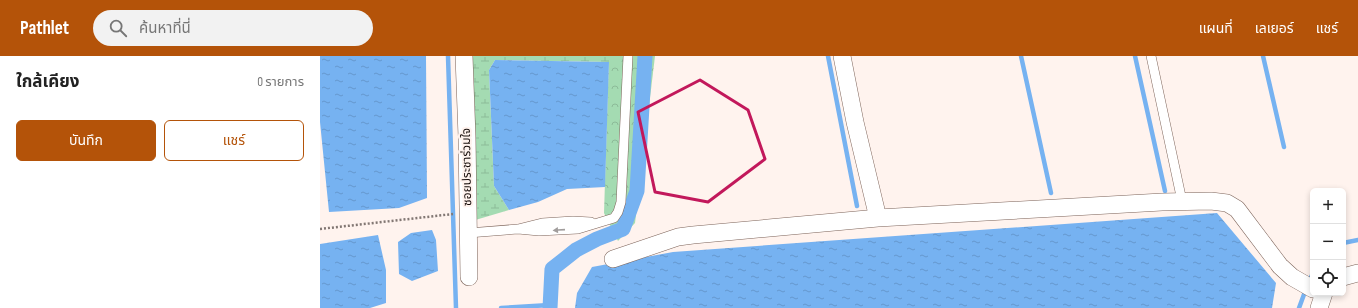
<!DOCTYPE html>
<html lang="th">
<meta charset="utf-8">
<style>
:root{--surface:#fff;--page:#f2f2f2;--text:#222;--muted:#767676;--line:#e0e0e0;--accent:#b45309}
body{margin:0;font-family:"Sofia Sans Condensed","Noto Sans Thai",sans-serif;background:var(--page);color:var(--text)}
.controls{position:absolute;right:12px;bottom:12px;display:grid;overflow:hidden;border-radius:6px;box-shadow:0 2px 6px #0003}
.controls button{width:36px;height:36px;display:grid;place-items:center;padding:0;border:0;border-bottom:1px solid var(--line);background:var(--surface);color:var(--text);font:20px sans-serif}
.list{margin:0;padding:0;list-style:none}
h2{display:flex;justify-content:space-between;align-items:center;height:52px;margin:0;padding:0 16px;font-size:17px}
h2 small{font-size:13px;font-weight:400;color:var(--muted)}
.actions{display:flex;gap:8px;padding:12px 16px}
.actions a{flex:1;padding:9px 0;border:1px solid var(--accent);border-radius:6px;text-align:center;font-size:14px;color:var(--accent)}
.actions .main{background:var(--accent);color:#fff}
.icon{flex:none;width:22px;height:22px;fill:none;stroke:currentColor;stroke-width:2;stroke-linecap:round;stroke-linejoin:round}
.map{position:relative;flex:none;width:1038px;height:252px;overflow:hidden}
header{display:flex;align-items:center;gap:24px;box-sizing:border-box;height:56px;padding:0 20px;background:var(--accent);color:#fff}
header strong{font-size:19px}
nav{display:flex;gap:22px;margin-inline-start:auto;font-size:14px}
.search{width:280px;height:36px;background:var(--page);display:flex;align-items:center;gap:10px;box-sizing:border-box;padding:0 14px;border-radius:22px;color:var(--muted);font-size:15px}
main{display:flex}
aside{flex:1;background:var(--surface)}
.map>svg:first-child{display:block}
.forest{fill:url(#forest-crowns)}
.wetland{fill:url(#wetland-marsh)}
.water{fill:url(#water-ripples)}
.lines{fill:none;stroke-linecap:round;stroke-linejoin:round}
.stream{stroke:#76b2f1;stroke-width:4.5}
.canal{stroke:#76b2f1;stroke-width:15}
.service-casing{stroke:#7d645a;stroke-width:10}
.minor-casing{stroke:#7d645a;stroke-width:18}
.path{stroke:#827773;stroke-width:2.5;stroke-dasharray:2 2;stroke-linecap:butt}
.service{stroke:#fff;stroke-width:9}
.minor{stroke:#fff;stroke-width:17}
.oneway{fill:#a19d9c}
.marked{fill:none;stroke:#c2185b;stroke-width:3;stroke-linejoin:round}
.labels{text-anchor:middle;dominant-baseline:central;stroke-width:4;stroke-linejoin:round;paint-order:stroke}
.street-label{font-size:12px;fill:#140b08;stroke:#fff3ee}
</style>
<header>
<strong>Pathlet</strong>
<div class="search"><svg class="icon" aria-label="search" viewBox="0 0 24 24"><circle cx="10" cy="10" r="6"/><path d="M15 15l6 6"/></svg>ค้นหาที่นี่</div>
<nav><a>แผนที่</a><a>เลเยอร์</a><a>แชร์</a></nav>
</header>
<main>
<aside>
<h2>ใกล้เคียง<small>0 รายการ</small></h2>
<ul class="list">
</ul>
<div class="actions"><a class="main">บันทึก</a><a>แชร์</a></div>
</aside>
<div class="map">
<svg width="1038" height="252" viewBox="0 0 1038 252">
<defs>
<pattern id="forest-crowns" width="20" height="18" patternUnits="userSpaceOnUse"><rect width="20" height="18" fill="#a4dbb2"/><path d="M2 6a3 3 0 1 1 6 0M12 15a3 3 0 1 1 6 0" fill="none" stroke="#8cbb98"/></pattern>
<pattern id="wetland-marsh" width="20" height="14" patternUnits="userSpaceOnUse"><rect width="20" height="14" fill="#a4dbb2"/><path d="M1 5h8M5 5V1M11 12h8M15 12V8" fill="none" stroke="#8cbb98"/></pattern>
<pattern id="water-ripples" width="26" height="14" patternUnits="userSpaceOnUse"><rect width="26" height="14" fill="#76b2f1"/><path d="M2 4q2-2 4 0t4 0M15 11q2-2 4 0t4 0" fill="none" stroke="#6598cd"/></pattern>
</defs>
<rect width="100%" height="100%" fill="#fff3ee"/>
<path class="forest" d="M289,0H335L315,167L298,185L284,157Z"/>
<path class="wetland" d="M149,0H289V6L175,4L169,14L174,130L189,154L152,165Z"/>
<path class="water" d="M0,0H106L107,142L79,152L9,156L0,66Z
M175,4L289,6L285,131L247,133L218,146L189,154L174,130L169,14Z
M897,157L956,227L952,252H255L257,237L272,211L353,196Z
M112,174L116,184L118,215L92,225L79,218L78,186L91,177Z
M58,179L66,214V247L50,252H0V188Z"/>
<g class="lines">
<path class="stream" d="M128,0L136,252
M508,0L537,150
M701,0L731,137
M815,0L845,135
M943,0L964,91
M1023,187L1038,184
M989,226L993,217
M181,252L230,249
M979,252L986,233"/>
<path class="canal" d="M230,252L232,213L256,194L277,183L303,173L317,135L325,0"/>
<g class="service-casing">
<path id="service" d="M831,0L862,145
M198,173L219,175L258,173L294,162L298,156L301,146L308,0
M148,177L198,173L222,167L253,165L271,166"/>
</g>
<g class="minor-casing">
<path id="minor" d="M144,0L147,81L149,221
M522,0L535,66L558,162
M293,203L358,181L373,179L558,162L842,146L891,145L907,147L917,153L960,210L972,221L993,233
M1023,221L1038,217
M999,252L1004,237"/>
</g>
<path class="path" d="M0,173L133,158"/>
<use href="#service" class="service"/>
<use href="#minor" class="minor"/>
</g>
<defs><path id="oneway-solid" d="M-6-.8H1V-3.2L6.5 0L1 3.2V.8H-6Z"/></defs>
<use class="oneway" href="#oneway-solid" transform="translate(239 174) rotate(176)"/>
<path class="marked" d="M380,24L428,54L445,103L388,146L335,136L318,56Z"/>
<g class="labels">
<g class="street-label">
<text transform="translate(147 111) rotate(-91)">ซอยประชาร่วมใจ</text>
</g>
</g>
</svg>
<div class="controls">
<button>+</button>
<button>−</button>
<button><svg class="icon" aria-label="locate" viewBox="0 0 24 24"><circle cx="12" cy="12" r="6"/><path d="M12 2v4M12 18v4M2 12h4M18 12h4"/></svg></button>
</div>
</div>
</main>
